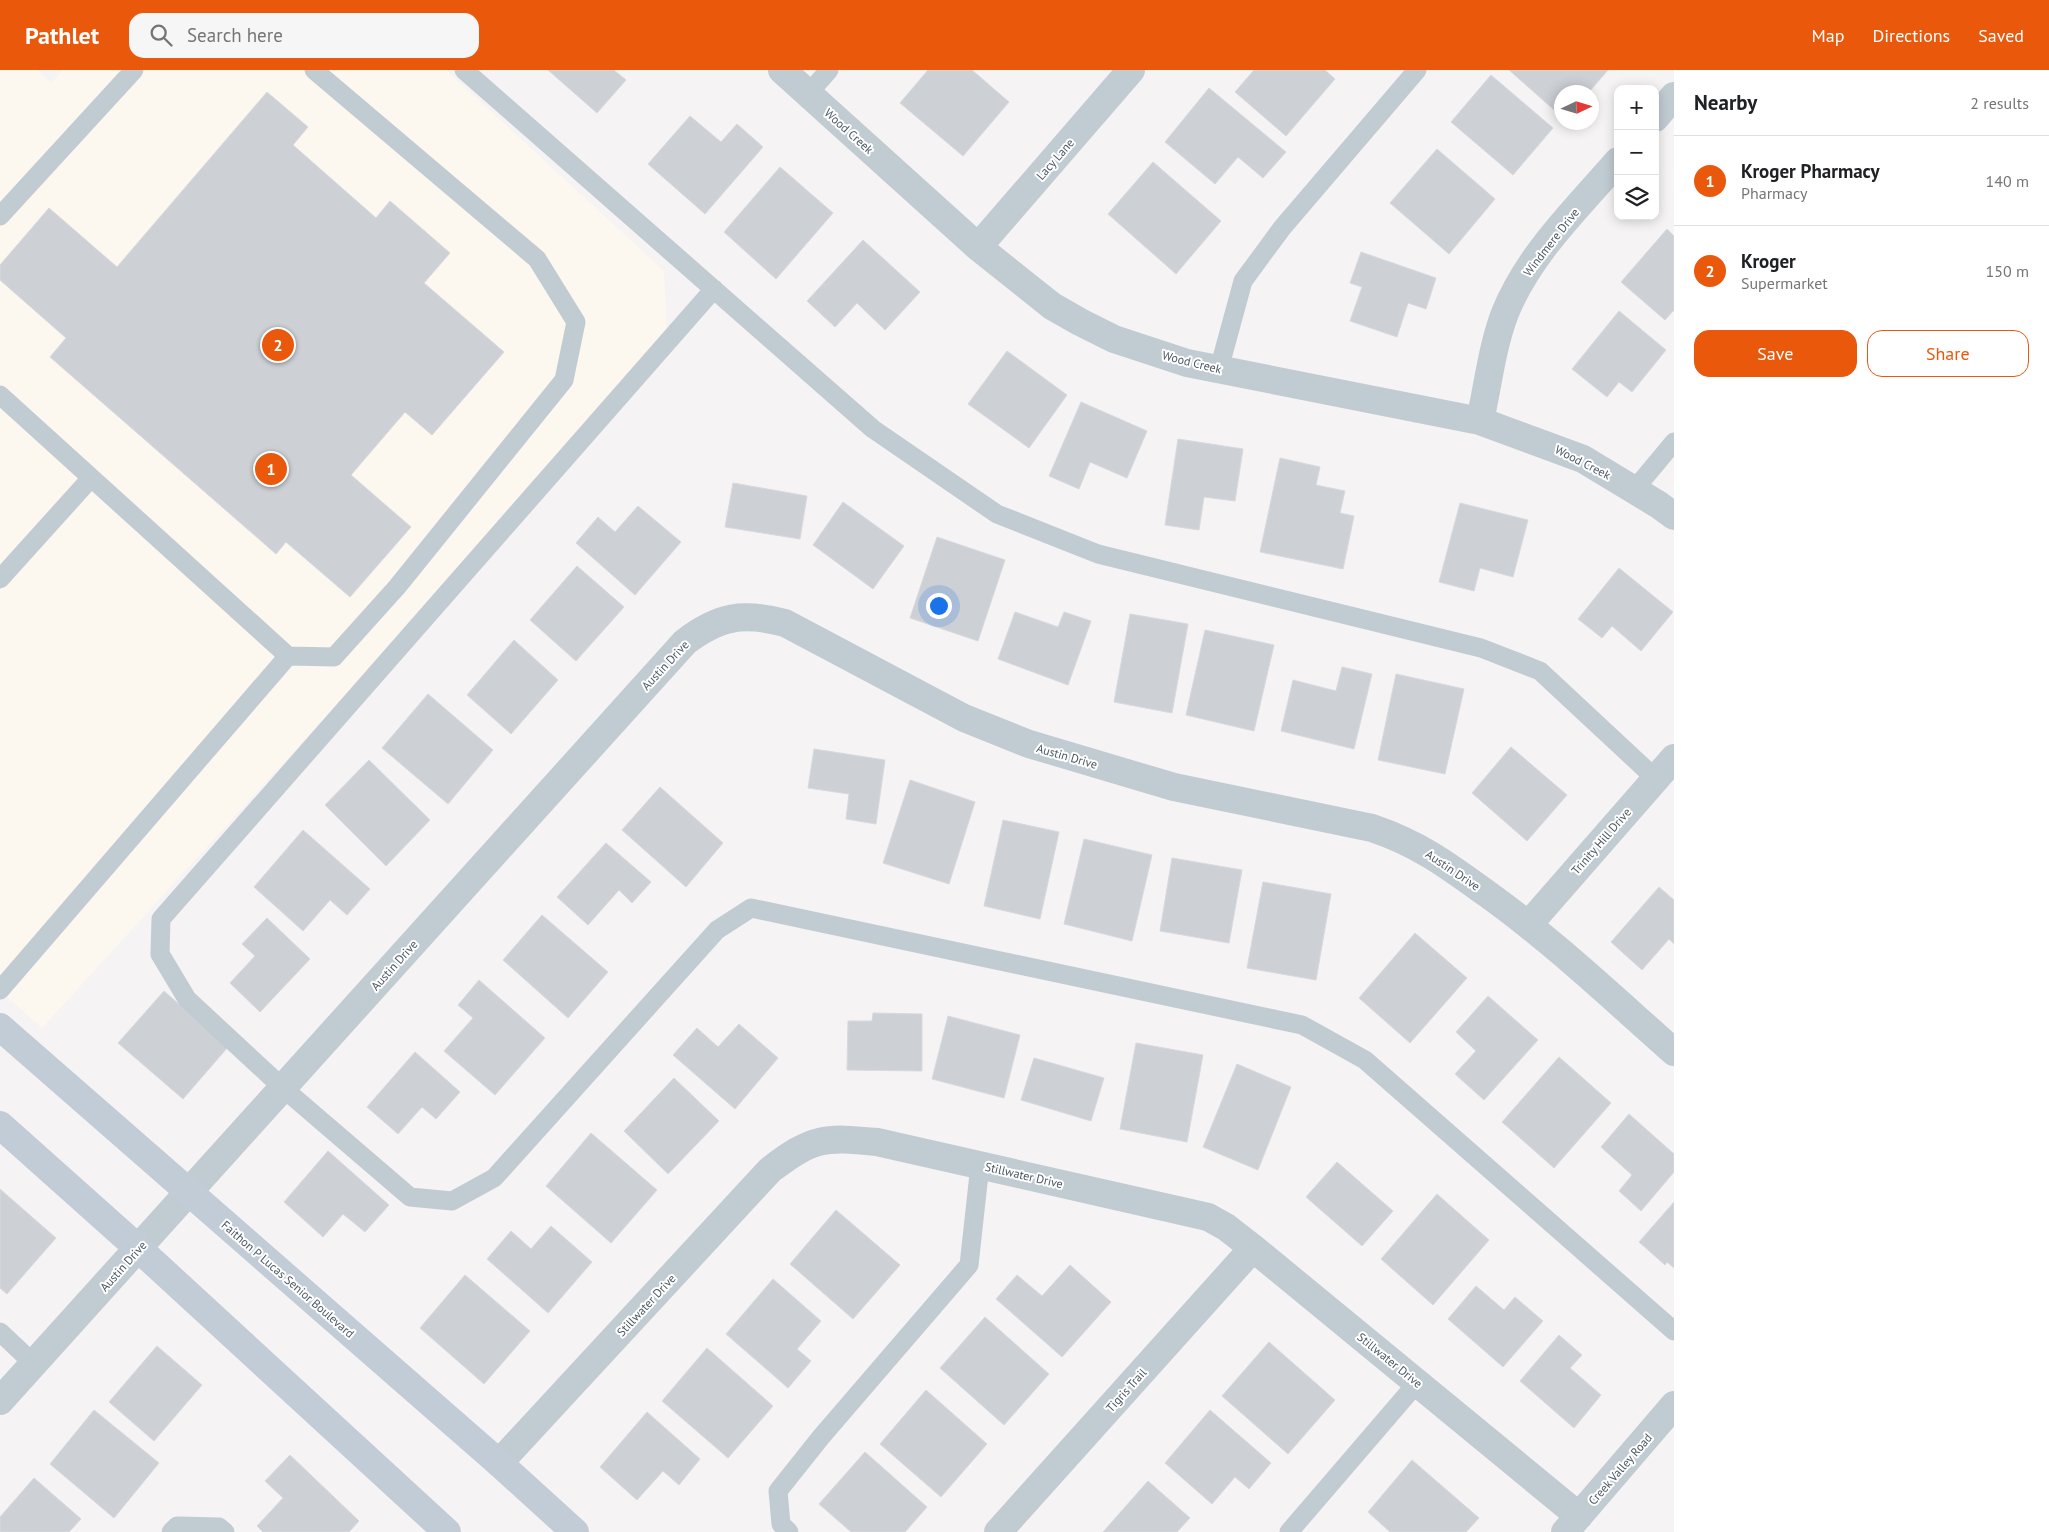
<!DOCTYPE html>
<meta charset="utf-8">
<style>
:root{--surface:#fff;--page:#f6f6f6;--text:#202124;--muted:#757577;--line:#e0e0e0;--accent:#ea580c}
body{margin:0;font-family:"PT Sans",sans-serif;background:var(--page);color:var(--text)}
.controls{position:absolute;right:15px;top:15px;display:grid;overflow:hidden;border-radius:10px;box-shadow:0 2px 12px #0003}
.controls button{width:45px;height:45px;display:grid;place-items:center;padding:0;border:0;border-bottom:1px solid var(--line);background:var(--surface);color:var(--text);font:25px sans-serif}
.compass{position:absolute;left:1554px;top:15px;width:45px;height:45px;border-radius:50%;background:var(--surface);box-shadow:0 2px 12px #0003;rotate:86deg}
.you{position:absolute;left:938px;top:535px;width:18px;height:18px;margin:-12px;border:4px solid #fff;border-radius:50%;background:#1a73e8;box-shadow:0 0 0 8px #1a73e833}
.badge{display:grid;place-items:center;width:32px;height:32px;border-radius:50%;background:var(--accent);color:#fff;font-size:16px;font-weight:700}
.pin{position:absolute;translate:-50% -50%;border:2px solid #fff;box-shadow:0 1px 5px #0006}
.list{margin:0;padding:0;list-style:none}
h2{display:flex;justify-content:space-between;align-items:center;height:65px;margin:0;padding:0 20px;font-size:21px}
h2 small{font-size:16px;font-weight:400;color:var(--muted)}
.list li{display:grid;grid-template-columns:32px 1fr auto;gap:15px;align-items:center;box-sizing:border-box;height:90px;padding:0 20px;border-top:1px solid var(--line)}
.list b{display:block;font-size:19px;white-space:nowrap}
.list p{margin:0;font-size:16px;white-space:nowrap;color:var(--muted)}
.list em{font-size:16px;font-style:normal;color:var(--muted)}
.actions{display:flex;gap:10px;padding:15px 20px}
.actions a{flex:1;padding:11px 0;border:1px solid var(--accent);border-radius:15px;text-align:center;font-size:18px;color:var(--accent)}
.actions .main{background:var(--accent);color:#fff}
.icon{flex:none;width:28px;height:28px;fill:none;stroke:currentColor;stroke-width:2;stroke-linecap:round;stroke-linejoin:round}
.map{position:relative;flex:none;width:1674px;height:1462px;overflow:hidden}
header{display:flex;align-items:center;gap:30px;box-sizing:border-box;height:70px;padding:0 25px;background:var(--accent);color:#fff}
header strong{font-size:24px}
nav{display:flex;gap:28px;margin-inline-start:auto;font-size:18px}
.search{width:350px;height:45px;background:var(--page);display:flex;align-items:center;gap:12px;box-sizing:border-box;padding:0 18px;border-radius:15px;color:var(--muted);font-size:19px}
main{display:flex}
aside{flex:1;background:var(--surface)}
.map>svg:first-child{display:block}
.commercial{fill:#fdf8ef}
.building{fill:#cdd0d5;stroke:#d7d9de}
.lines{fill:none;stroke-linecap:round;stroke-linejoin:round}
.lane{stroke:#c1cbd2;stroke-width:19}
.street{stroke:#c1cbd2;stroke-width:28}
.secondary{stroke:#c1ccd6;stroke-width:28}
.labels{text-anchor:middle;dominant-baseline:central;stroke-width:4;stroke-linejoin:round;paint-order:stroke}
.street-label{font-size:12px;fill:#4a5761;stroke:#fff}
</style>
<header>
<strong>Pathlet</strong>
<div class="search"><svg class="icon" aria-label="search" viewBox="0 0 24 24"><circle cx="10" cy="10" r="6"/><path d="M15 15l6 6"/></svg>Search here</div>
<nav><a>Map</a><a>Directions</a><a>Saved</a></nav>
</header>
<main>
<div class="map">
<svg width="1674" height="1462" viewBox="0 0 1674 1462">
<rect width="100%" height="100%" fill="#f5f3f3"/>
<path class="commercial" d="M0,0H37L51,13L63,0H446L664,201L667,272L42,958L0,920Z"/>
<path class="building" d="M548,0H614L626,10L597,43Z
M928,0H972L1009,32L963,86L900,33Z
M1254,0H1325L1335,9L1286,66L1235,22Z
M1509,0H1608L1589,22H1562V47Z
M1491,5L1553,58L1513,105L1451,52Z
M1209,18L1286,82L1263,108L1238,87L1215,114L1165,72Z
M267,22L308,57L293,75L376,148L390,131L450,183L424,213L504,282L432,365L405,342L351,405L411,457L350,527L286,472L276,484L50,287L66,268L0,210V195L49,138L117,197Z
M690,46L721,72L737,54L763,77L705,144L648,94Z
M1437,79L1495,129L1449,184L1390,133Z
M1153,92L1221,151L1176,204L1108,144Z
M780,97L833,143L776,209L724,162Z
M1667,159L1674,166V240L1665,250L1621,212Z
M863,170L920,222L885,260L857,233L835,257L807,231Z
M1361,182L1436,208L1426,239L1408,233L1397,267L1350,251L1362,217L1350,213Z
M1619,241L1666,280L1632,322L1619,312L1607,327L1572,299Z
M1007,281L1067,325L1029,378L968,334Z
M1081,332L1147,361L1127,408L1090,392L1079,419L1049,406Z
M1178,369L1243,379L1235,431L1204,427L1199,460L1165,455Z
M1280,388L1320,397L1316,415L1345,421L1340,443L1354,446L1343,499L1260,482Z
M733,413L807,426L800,469L725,457Z
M843,432L904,476L873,519L813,475Z
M1460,433L1528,450L1513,507L1480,498L1474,521L1439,512Z
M638,436L681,472L635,525L576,473L598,447L615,462Z
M937,467L1005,490L978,571L910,548Z
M577,496L624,537L576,591L530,550Z
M1619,498L1673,542L1641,581L1612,556L1602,568L1578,549Z
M1015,542L1058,557L1064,542L1091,551L1068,615L998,589Z
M1130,544L1188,554L1172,643L1114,632Z
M1205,560L1274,575L1254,661L1186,645Z
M514,570L558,610L511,664L467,625Z
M1342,597L1372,604L1354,679L1281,661L1293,610L1336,621Z
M1396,604L1464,619L1445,704L1378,690Z
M428,624L493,680L448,734L382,678Z
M1511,677L1567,725L1527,771L1472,723Z
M814,679L885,690L876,754L846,749L849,724L808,718Z
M369,690L430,750L386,796L325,735Z
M910,710L975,732L949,814L883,793Z
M660,717L723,773L686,817L622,760Z
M1003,750L1059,762L1040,849L984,836Z
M303,760L370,819L347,845L330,830L303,861L254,817Z
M1084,769L1152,785L1132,871L1064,854Z
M606,773L651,812L632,833L619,820L588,855L557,827Z
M1172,788L1242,800L1229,873L1160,861Z
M1263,812L1331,824L1316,910L1247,898Z
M1659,817L1674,830V874L1669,869L1642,900L1611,872Z
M542,845L608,902L568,948L503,890Z
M267,848L310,889L260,942L230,913L255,886L242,874Z
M1415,863L1467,908L1410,973L1359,928Z
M479,910L545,968L495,1025L444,981L473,948L458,935Z
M164,921L228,977L183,1029L118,973Z
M1488,926L1538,970L1484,1030L1455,1004L1476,981L1456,962Z
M873,943L922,944V1001L847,1000L848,951H872Z
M948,946L1020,965L1004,1028L932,1009Z
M739,954L778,988L735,1039L673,985L697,958L718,977Z
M1136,973L1203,985L1187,1072L1120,1059Z
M415,982L460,1022L436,1049L422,1037L398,1064L367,1037Z
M1559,987L1611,1033L1554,1098L1502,1052Z
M1034,988L1104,1008L1091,1051L1021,1030Z
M1237,994L1291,1017L1258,1100L1203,1077Z
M674,1008L719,1051L668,1104L624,1061Z
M1629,1044L1674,1084V1102L1641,1141L1619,1121L1632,1105L1601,1077Z
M591,1063L657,1120L611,1173L546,1116Z
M328,1081L389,1135L365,1162L343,1144L323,1167L284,1132Z
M1337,1092L1393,1141L1362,1176L1306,1127Z
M0,1119L56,1168L7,1224L0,1218Z
M1437,1124L1489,1170L1433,1235L1381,1189Z
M1674,1132V1198L1667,1192L1665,1195L1639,1172Z
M836,1140L900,1195L853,1249L790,1194Z
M551,1156L592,1192L548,1243L487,1189L511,1161L531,1179Z
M1070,1195L1111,1232L1062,1287L996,1229L1017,1205L1042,1226Z
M465,1205L530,1261L484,1314L420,1258Z
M773,1209L821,1251L797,1279L811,1291L788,1318L726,1264Z
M1476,1216L1504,1240L1515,1227L1543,1251L1503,1297L1448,1249Z
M985,1247L1049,1304L1004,1355L940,1298Z
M1559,1265L1582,1285L1570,1298L1601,1325L1574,1358L1520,1311Z
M1269,1272L1335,1330L1288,1384L1222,1326Z
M157,1276L202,1315L154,1371L109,1332Z
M707,1278L773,1336L728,1388L662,1331Z
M926,1320L987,1374L941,1427L880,1374Z
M94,1340L159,1393L114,1448L50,1394Z
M1210,1340L1271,1393L1249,1419L1235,1407L1212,1434L1165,1393Z
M647,1342L700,1389L679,1415L663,1401L637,1430L600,1397Z
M865,1382L927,1437L905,1462H851L819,1434Z
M290,1385L359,1451L349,1462H263L257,1456L283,1428L265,1411Z
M1412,1390L1479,1448L1466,1462H1390L1368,1442Z
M34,1408L81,1449L69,1462H0V1447Z
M1148,1411L1190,1448L1177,1462H1103Z"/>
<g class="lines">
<path class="lane" d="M464,0L873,359L997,444L1098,484L1481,578L1540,601L1656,709
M808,24L829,0
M0,146L134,0
M714,219L161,849L160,884L187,929L283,1018L410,1127L452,1131L494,1108L717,860L751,838L1302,955L1365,990L1674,1261
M1219,299L1243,211L1282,158L1417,0
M0,325L288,586L0,920
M1634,420L1674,372
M0,509L91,408
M288,586L334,587L397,517L564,310L576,252L537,189L314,0
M0,1262L34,1294
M171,1462L177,1456L219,1457L225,1462
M789,1462L781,1454L778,1421L821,1367L969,1195L980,1095
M1289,1462L1417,1313"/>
<path class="street" d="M782,0L978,177L1052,236L1080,252L1114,269L1187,293L1480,351L1583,389L1659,435L1674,446
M1655,48L1674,26
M978,177L1131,0
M1480,351C1488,315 1492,277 1505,243C1529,184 1577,138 1618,91
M1529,854L1674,688
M0,1331L685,572C719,546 743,542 785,553L964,648L1029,674L1174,717L1372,758C1419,774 1446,794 1486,823C1553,871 1613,928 1674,982
M499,1393L770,1100C813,1067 824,1067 877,1072L1208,1147L1226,1157L1253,1178L1579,1446
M998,1462L1253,1178
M1565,1462L1674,1335"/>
<path class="secondary" d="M0,957L499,1393L575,1462
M0,1055L139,1179L447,1462"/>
</g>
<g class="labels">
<g class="street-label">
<text transform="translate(849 61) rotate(42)">Wood Creek</text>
<text transform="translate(1055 89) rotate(-49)">Lacy Lane</text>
<text transform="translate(1551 172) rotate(-52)">Windmere Drive</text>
<text transform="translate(1192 292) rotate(14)">Wood Creek</text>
<text transform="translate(1583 392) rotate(27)">Wood Creek</text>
<text transform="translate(665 595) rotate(-47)">Austin Drive</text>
<text transform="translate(1067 686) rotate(16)">Austin Drive</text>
<text transform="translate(1601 771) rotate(-49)">Trinity Hill Drive</text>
<text transform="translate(1453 800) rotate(34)">Austin Drive</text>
<text transform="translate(394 895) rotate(-48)">Austin Drive</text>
<text transform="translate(1024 1105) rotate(13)">Stillwater Drive</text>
<text transform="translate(123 1196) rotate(-48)">Austin Drive</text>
<text transform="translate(288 1209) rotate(41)">Faithon P Lucas Senior Boulevard</text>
<text transform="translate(646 1235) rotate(-47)">Stillwater Drive</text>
<text transform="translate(1390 1290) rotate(39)">Stillwater Drive</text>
<text transform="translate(1126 1320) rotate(-48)">Tigris Trail</text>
<text transform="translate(1620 1399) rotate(-49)">Creek Valley Road</text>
</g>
</g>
</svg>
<div class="controls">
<button>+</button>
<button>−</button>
<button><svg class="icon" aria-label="layers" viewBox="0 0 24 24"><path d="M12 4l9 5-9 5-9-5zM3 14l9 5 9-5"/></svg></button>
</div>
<svg class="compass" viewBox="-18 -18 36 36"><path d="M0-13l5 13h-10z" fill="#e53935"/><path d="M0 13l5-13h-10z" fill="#757577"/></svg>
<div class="you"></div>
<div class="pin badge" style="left:271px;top:399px">1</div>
<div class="pin badge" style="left:278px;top:275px">2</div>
</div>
<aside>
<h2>Nearby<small>2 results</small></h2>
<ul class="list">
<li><span class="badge">1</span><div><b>Kroger Pharmacy</b><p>Pharmacy</p></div><em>140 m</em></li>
<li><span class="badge">2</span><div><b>Kroger</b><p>Supermarket</p></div><em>150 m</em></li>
</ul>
<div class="actions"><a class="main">Save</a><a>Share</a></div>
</aside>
</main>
